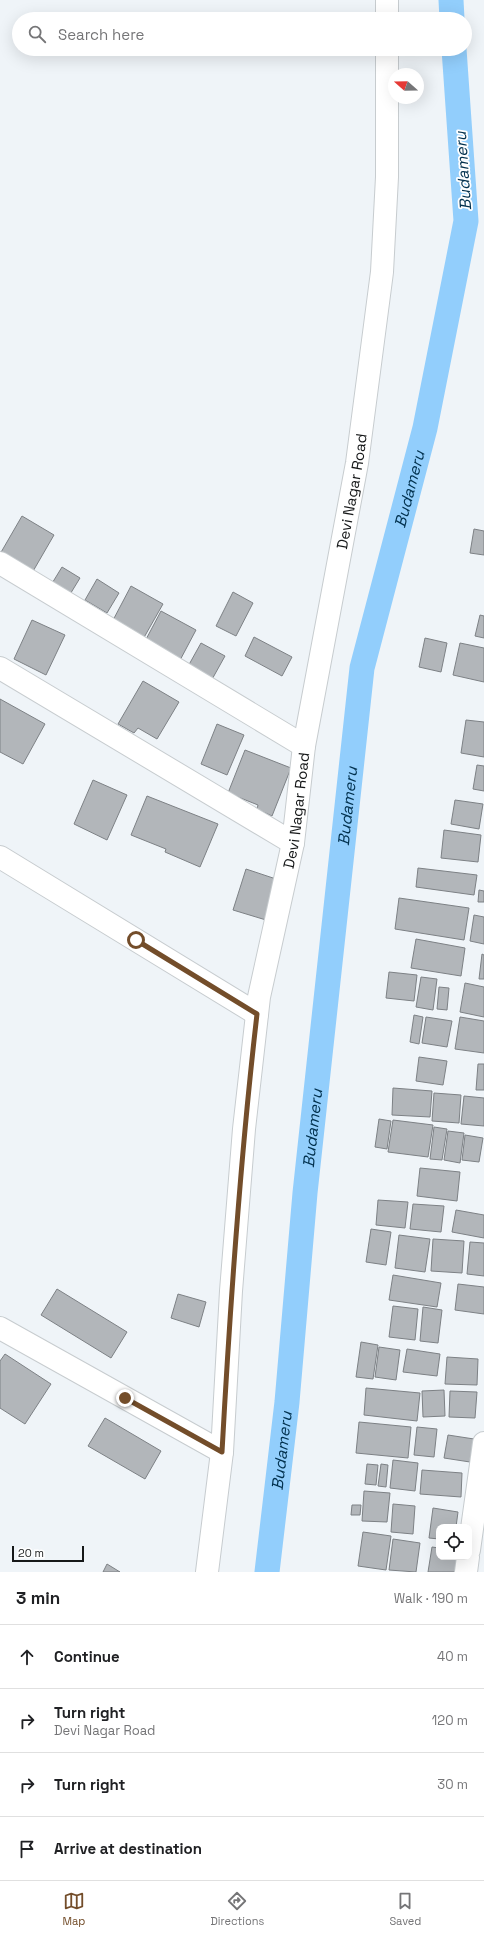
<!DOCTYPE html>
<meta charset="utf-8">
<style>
:root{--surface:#fff;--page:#f6f6f6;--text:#202124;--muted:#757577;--line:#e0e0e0;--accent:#734d2a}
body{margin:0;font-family:"Space Grotesk",sans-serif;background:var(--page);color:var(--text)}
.controls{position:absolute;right:12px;bottom:12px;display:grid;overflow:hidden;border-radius:8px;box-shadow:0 4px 16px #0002}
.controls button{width:36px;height:36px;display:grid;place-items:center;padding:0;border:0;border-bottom:1px solid var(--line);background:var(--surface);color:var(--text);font:20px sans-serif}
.compass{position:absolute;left:388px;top:68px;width:36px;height:36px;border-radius:50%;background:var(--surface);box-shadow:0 4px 16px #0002;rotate:290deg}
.scale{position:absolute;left:12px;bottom:10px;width:72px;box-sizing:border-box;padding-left:4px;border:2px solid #161819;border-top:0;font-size:11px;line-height:14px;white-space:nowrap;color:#161819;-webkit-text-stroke:3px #fff;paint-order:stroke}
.stop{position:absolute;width:12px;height:12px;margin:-9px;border:3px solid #734d2a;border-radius:50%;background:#fff}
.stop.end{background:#734d2a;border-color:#fff;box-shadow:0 1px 4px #0008}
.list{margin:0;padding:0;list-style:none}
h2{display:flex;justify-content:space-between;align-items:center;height:52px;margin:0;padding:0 16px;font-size:17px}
h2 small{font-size:13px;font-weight:400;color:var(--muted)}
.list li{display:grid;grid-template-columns:26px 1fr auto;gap:12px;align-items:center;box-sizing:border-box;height:64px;padding:0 16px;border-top:1px solid var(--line)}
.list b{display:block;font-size:15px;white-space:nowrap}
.list p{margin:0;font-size:13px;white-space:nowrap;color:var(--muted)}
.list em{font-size:13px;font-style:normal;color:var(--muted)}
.icon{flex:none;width:22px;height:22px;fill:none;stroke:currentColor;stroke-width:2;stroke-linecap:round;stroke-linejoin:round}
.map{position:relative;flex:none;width:484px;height:1572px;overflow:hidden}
.search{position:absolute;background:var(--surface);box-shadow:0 4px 16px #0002;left:12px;right:12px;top:12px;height:44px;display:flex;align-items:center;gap:10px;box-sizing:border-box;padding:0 14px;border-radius:22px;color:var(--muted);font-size:15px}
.sheet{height:308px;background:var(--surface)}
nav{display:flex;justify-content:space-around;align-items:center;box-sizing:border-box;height:56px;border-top:1px solid var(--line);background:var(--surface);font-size:11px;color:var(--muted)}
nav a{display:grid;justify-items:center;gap:2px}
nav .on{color:var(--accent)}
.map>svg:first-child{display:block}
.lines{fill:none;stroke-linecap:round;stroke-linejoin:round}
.canal{stroke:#92cefc;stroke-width:25}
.building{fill:#b2b6ba;stroke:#7d8185}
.minor-casing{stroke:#c7cccf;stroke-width:24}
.tertiary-casing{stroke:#c7cccf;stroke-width:24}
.minor{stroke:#fff;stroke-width:22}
.tertiary{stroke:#fff;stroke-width:22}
.route{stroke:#734d2a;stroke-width:5}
.labels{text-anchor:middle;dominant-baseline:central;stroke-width:3.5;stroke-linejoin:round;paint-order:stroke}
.street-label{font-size:15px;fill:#161819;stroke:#fff}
.water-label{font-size:16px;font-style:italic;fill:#00304d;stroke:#fff}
</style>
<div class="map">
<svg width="484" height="1572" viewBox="0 0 484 1572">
<rect width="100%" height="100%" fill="#eff4f8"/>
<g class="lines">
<g class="canal">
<path d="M451,0L452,19"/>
<path id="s1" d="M267,1572L287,1402L305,1193L362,668L425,428L466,221L454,49"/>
</g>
</g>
<path class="building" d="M22,516L54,535L32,573L0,554Z
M474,529L484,531V555L470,553Z
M62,567L80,578L69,596L51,585Z
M97,579L119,593L107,613L85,600Z
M131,586L163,604L142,641L111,624Z
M233,592L253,603L236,636L216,626Z
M161,611L196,630L178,664L143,645Z
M480,615L484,616V638L475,636Z
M32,620L65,635L46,675L14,659Z
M254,637L292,657L282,676L245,656Z
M425,638L447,643L441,672L419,667Z
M201,643L225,656L210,683L186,670Z
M460,643L484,648V682L453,675Z
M143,681L179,702L157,739L138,728L134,733L118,724Z
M0,699L45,724L23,764L0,752Z
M466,720L484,722V757L461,753Z
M217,724L244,735L227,775L201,764Z
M245,750L291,768L272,816L257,809L258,805L228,793Z
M477,765L484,766V791L473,789Z
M93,780L127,795L107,840L74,824Z
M147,796L218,824L200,867L165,852L166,849L131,835Z
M455,800L483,804L479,829L451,824Z
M444,830L481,835L478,862L441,858Z
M418,868L477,875L474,895L416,887Z
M246,869L279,880L266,920L233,910Z
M479,890L484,891V902H478Z
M399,898L469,908L464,940L395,929Z
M474,915L484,917V944L470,941Z
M416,939L465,948L461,976L411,968Z
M482,954L484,955V979H479Z
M389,972L417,975L414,1001L386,998Z
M421,977L437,979L433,1010L416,1007Z
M465,983L484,987V1017L460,1012Z
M439,987L449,988L447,1010L437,1009Z
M414,1015L423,1017L419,1044L410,1042Z
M426,1017L452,1021L447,1047L422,1043Z
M460,1017L484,1021V1053L455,1049Z
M419,1057L447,1061L443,1085L416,1081Z
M478,1064H484V1090H476Z
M393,1088L432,1091L430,1117L392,1115Z
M434,1093L461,1095L459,1123L432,1121Z
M464,1096L484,1098V1126L461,1124Z
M379,1119L391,1121L387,1149L375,1147Z
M393,1120L433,1125L428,1157L388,1152Z
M434,1127L447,1129L442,1160L430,1159Z
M448,1131L464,1133L460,1163L444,1160Z
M465,1135L483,1138L479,1162L462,1160Z
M420,1168L460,1172L457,1201L417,1196Z
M378,1200L408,1202L405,1228L376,1225Z
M413,1204L444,1206L441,1232L410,1229Z
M456,1210L484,1215V1238L452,1232Z
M371,1229L391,1232L386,1265L366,1262Z
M399,1235L430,1239L425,1272L395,1268Z
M433,1239L464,1241L462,1273L431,1271Z
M470,1242L484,1243V1276L467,1274Z
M393,1275L441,1283L437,1307L389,1300Z
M458,1284L484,1287V1314L455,1310Z
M57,1289L127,1332L111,1358L41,1315Z
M178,1294L206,1302L199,1327L171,1318Z
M393,1306L418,1309L415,1340L389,1337Z
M423,1307L442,1310L438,1343L420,1341Z
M361,1342L378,1345L373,1379L356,1377Z
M379,1347L400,1350L396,1380L375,1377Z
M407,1349L440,1354L437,1376L403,1372Z
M5,1354L51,1384L25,1424L0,1408V1361Z
M447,1357L478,1359L477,1385L445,1384Z
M366,1388L420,1393L417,1421L364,1415Z
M444,1390L445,1416L423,1417L422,1391Z
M450,1391L477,1392L475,1418L449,1417Z
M105,1418L161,1451L145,1479L88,1446Z
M359,1422L411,1427L408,1458L356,1453Z
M417,1427L437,1429L434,1457L414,1455Z
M448,1435L474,1439L470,1462L444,1458Z
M393,1460L418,1463L415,1491L390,1488Z
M367,1464L378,1465L376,1485L365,1484Z
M381,1464L388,1465L386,1487L378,1486Z
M422,1470L462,1473L461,1497L420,1494Z
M364,1491L390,1493L387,1522L362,1521Z
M393,1504L415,1506L413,1534L391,1532Z
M352,1505H361L360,1515H351Z
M433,1508L458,1512L456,1527H439V1539L429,1538Z
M363,1532L391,1536L386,1570L358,1566Z
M393,1539L420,1543L416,1572L389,1570Z
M432,1547L439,1548V1557H457L455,1572H428Z
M107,1564L120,1572H103Z"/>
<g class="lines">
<g class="minor-casing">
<path id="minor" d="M0,563L304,746
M0,668L293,843
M0,857L257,1014
M0,1328L222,1452
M469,1550L484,1443
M466,1572L468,1557"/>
</g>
<g class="tertiary-casing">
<g id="tertiary">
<path d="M387,0V19"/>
<path id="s2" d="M207,1572L222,1452L231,1291L244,1129L259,997L293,843L304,746L357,463L382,272L387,177V49"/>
</g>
</g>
<use href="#minor" class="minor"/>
<use href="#tertiary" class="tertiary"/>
</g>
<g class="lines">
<path class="route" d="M125,1398L222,1452C230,1306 240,1160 257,1014L136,940"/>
</g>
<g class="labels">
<g class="street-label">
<text stroke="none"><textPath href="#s2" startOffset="1092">Devi Nagar Road</textPath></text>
<text stroke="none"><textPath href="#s2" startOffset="768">Devi Nagar Road</textPath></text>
</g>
<g class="water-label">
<text transform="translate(463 171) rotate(-94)">Budameru</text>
<text stroke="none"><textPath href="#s1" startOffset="1094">Budameru</textPath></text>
<text stroke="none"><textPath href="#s1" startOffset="770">Budameru</textPath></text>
<text stroke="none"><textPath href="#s1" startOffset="446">Budameru</textPath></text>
<text stroke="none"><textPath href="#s1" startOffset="122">Budameru</textPath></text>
</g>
</g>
</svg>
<div class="controls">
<button><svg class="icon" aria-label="locate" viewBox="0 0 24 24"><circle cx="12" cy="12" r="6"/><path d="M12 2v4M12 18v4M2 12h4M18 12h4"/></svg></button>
</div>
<svg class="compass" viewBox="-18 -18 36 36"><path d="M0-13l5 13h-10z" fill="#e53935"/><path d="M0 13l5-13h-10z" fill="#757577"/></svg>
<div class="scale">20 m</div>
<div class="stop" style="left:136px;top:940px"></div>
<div class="stop end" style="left:125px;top:1398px"></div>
<div class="search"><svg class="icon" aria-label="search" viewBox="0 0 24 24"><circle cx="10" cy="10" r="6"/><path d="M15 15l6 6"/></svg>Search here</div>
</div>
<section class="sheet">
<h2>3 min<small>Walk · 190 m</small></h2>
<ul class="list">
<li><svg class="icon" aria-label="ahead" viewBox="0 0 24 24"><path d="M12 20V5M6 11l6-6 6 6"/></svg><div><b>Continue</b></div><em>40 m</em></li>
<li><svg class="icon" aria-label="right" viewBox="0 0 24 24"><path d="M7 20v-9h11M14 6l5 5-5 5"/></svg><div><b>Turn right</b><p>Devi Nagar Road</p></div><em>120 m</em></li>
<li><svg class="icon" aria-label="right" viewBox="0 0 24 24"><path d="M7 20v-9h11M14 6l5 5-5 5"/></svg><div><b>Turn right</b></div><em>30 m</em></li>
<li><svg class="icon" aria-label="arrive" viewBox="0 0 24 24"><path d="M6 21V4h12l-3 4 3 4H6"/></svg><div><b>Arrive at destination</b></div></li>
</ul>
</section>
<nav>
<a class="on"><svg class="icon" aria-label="map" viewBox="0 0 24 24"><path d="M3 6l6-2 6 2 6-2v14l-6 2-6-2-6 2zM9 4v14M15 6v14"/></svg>Map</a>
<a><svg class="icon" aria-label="directions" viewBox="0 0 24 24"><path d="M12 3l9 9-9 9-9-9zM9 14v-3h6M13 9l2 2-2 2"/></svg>Directions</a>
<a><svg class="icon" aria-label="saved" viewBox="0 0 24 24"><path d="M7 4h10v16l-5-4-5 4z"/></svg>Saved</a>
</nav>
